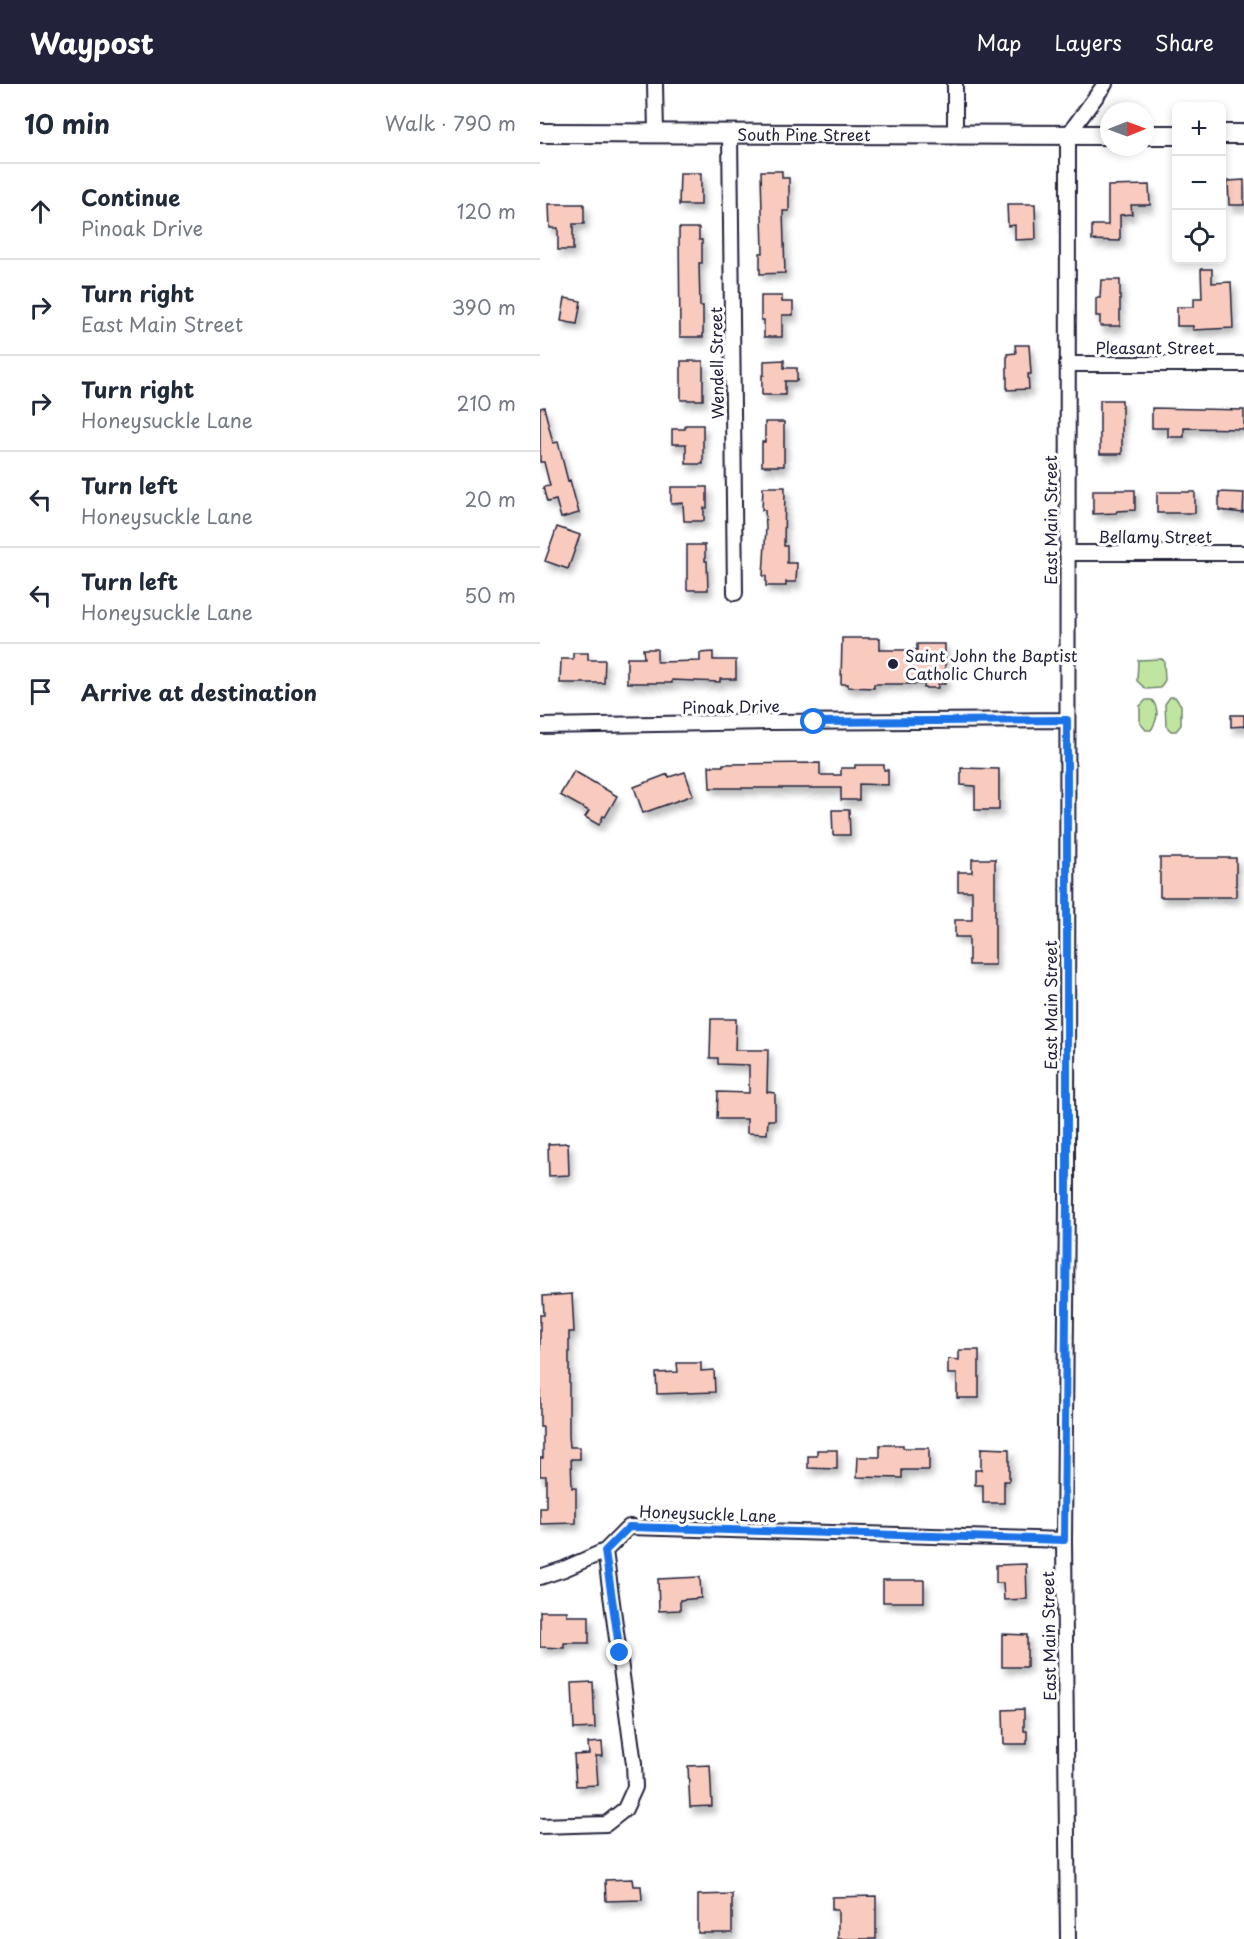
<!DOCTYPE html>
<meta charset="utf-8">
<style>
:root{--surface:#fff;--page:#f6f6f7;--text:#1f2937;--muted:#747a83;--line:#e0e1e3;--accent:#22223b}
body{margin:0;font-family:"Playpen Sans",sans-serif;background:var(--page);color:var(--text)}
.controls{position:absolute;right:18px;top:18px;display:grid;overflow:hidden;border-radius:9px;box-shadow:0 3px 9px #0003}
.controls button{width:54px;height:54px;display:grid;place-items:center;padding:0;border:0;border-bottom:2px solid var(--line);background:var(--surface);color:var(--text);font:30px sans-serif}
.compass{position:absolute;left:560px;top:18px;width:54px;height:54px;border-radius:50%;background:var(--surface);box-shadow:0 3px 9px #0003;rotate:89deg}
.stop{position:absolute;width:18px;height:18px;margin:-14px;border:4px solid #1a73e8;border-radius:50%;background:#fff}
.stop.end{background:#1a73e8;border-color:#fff;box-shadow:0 2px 6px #0008}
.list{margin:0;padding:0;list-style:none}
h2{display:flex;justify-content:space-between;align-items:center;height:78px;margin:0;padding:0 24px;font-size:26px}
h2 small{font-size:20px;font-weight:400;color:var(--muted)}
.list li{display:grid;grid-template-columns:39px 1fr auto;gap:18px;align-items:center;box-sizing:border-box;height:96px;padding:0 24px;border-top:2px solid var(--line)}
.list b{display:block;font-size:22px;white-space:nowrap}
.list p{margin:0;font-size:20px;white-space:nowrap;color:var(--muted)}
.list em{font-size:20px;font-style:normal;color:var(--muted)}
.icon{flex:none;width:33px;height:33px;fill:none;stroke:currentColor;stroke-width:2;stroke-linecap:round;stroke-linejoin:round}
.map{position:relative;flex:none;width:704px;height:1855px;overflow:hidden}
header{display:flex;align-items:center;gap:36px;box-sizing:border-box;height:84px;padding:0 30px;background:var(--accent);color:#fff}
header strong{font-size:28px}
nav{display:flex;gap:33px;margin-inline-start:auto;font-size:21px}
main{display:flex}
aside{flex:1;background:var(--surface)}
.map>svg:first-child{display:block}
.green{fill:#bfe5a0;stroke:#70846e;stroke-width:1.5}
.building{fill:#f9cbbe;stroke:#22223b;stroke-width:1.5;filter:url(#shadow)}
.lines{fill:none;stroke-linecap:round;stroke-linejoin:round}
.minor-casing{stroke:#22223b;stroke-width:18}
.major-casing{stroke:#22223b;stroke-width:22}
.minor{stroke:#fff;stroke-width:14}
.major{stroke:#fff;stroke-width:18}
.route{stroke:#1a73e8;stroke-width:8}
.poi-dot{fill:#22223b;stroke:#fff;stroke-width:2}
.labels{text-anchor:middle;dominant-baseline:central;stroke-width:6;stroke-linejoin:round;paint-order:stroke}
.street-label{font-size:16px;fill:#22223b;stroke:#fff}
.poi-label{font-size:16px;fill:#22223b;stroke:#fff;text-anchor:start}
</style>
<header>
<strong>Waypost</strong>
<nav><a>Map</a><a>Layers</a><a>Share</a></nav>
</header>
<main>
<aside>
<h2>10 min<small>Walk · 790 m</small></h2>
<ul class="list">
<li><svg class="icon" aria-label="ahead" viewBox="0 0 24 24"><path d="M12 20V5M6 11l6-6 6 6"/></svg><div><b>Continue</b><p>Pinoak Drive</p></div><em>120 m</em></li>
<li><svg class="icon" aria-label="right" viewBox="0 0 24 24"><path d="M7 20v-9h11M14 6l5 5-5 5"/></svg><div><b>Turn right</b><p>East Main Street</p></div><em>390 m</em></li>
<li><svg class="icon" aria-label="right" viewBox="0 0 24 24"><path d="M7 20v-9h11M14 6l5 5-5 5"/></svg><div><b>Turn right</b><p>Honeysuckle Lane</p></div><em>210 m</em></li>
<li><svg class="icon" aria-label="left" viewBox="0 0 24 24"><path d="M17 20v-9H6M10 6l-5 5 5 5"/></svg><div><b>Turn left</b><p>Honeysuckle Lane</p></div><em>20 m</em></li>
<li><svg class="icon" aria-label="left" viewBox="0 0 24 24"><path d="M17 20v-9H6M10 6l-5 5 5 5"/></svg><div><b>Turn left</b><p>Honeysuckle Lane</p></div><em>50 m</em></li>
<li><svg class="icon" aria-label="arrive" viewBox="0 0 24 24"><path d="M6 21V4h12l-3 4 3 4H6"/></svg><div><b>Arrive at destination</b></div></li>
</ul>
</aside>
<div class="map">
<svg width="704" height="1855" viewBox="0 0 704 1855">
<defs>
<filter id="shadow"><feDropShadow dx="3.5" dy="6" stdDeviation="3" flood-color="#0004"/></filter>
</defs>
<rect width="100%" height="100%" fill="#fff"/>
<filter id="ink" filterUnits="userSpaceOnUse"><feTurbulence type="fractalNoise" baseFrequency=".0167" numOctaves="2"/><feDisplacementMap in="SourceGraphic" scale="12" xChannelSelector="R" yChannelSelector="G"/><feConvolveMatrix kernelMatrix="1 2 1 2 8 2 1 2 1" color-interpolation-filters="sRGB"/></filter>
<g filter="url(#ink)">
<path class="green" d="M622,575L624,577L625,596L620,604L606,605L597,597L598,576Z
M630,613H635L641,621V641L636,647H631L626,642L625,620Z
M606,616H612C620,626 617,637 611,646H606L600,639V622Z"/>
<path class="building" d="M221,87H242V94H249V127H243L245,189L220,190V169H223Z
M140,89H161V121H139Z
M704,96V121H689L688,97Z
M609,101L610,121H591L592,130L580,131V157L552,156V141H568V102Z
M9,120H44V140H33V166H18V144H10Z
M467,120H495L496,155L475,156V141L468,142Z
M139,144H159V156H162V179H159L160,222H163V253H140Z
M661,185H672V199L691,198L693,244L653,246V242H637V223H654V214H662Z
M561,196H580V242H560V232H556V214H560Z
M221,212H242V218H253V231H242V253H224V236H221Z
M25,214L41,217L37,240L21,237Z
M475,261H489L491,290H488L489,305L467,306V270L476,269Z
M244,276V284H257V297H245V311H222V291H224V277Z
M141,277H163V316H141Z
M560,316H582V370H560Z
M4,323L13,359L18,358L28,397L30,396L39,429L21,434L16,416L7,418L3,403L10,402L4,378H0V324Z
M612,324L704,326V345L644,344V353H628V344H612Z
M225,338H244V382H222V358H225Z
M145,341H163V380H146V360H132V345H145Z
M131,403H167V424H164V437H144L143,419L131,420Z
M223,403H245L244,462H247V479H257L256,498H246V502H226V492H223L226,444L225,426H222Z
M553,406H595V426L577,427L576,429L553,430Z
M617,408H655V429H617Z
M679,408L704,409L703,429L679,426Z
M17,443L40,451L28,485L5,477Z
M147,461H165V477H167L168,506H147Z
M302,554H340V566H377V560H405V600H398V604H384V600H334V604L308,603V600H301Z
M103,565H117V578L160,577V569L173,568V576H196V595H180V598L132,596V599H87V574H104Z
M33,569H48V576H65L64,599H20L21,575H33Z
M691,631H704V642L691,643Z
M280,679V691H301V684H315V681H344V686H348V701L319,700V716H301V704H170L169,682H183V680Z
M421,684L459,685V726H435V702L421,701Z
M34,687L77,712L65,733L63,732L59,741L45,733L49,727L20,711Z
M145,688L153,711L103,729L94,703L128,690L129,693Z
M292,726H309L310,751H293Z
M620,774H696V813H620Z
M432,775H455V881H429V853H415V836H432V807H418V788H432Z
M171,935H196L195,966H228L227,1008L235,1009V1036H228L227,1050L207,1049V1035H177L178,1008L209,1009V981L178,980V974H170Z
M28,1059L29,1091L9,1092L8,1060Z
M32,1210L34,1248H29V1352L30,1363H40V1375H31L32,1404H36V1439L0,1440V1424H6V1392H0V1374H3V1343H0V1231H4L3,1212Z
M419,1266H439V1314H417V1290H408V1275L419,1276Z
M137,1279H161V1287L174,1286L175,1308L117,1310L116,1289L138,1288Z
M340,1361H363V1364H389V1386H362V1394L317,1393L318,1373H340Z
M441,1364L469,1365V1397H464V1419H443V1401H435V1386H441Z
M277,1366H297V1385L268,1384V1372H277Z
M486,1480L487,1515L464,1516L463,1499H456V1481Z
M160,1493L161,1514L140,1516V1526L119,1527L118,1495Z
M343,1496H384V1518H343Z
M0,1527H27V1532H49V1559H24V1564L0,1563Z
M462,1550L487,1551V1583H462Z
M53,1598L55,1644L34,1645L32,1599Z
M484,1625V1647H487V1660H464L463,1626Z
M62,1658L63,1672H56L58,1701L36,1702L34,1671L49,1670L48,1659Z
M170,1681L172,1722L150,1723L148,1682Z
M92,1795L93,1802H101L102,1816L66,1817L65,1796Z
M192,1810V1849H158V1811Z
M336,1812V1855H298V1826H292V1813Z"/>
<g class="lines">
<g class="minor-casing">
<path id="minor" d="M115,0L116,49
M190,49L195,509
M415,50V0
M527,280H704
M527,469H704
M0,642L231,638L527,636
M0,1493L24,1485L65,1467
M0,1742L66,1740L85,1725L95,1703L94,1680L65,1467L89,1443L524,1456
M528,1855L524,1456L527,1114L528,51L565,0"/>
</g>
<g class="major-casing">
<g id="major">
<path id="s1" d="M0,49L569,51"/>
<path d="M682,50H704"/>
<path d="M605,51H636"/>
</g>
</g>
<use href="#minor" class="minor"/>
<use href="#major" class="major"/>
</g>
</g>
<g class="lines" filter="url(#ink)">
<path class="route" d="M80,1569L65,1467L89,1443L524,1456L527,1114V636L274,638"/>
</g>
<circle class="poi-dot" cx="353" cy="580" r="6"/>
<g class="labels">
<g class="street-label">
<text stroke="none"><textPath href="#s1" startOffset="264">South Pine Street</textPath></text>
<text x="615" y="263">Pleasant Street</text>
<text transform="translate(176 279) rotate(-91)">Wendell Street</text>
<text transform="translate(510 436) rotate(-90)">East Main Street</text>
<text x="615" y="452">Bellamy Street</text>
<text transform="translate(191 622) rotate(-1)">Pinoak Drive</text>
<text transform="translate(510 921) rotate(-90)">East Main Street</text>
<text transform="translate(168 1429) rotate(2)">Honeysuckle Lane</text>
<text transform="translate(508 1552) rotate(-91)">East Main Street</text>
</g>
<g class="poi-label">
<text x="365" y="571">Saint John the Baptist<tspan x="365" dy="18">Catholic Church</tspan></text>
</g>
</g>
</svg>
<div class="controls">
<button>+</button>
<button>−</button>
<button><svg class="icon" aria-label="locate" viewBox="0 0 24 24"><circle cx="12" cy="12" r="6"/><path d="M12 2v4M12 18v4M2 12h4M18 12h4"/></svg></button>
</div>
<svg class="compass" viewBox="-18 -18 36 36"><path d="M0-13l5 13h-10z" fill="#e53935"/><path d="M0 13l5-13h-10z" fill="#747a83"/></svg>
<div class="stop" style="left:274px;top:638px"></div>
<div class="stop end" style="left:80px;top:1569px"></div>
</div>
</main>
